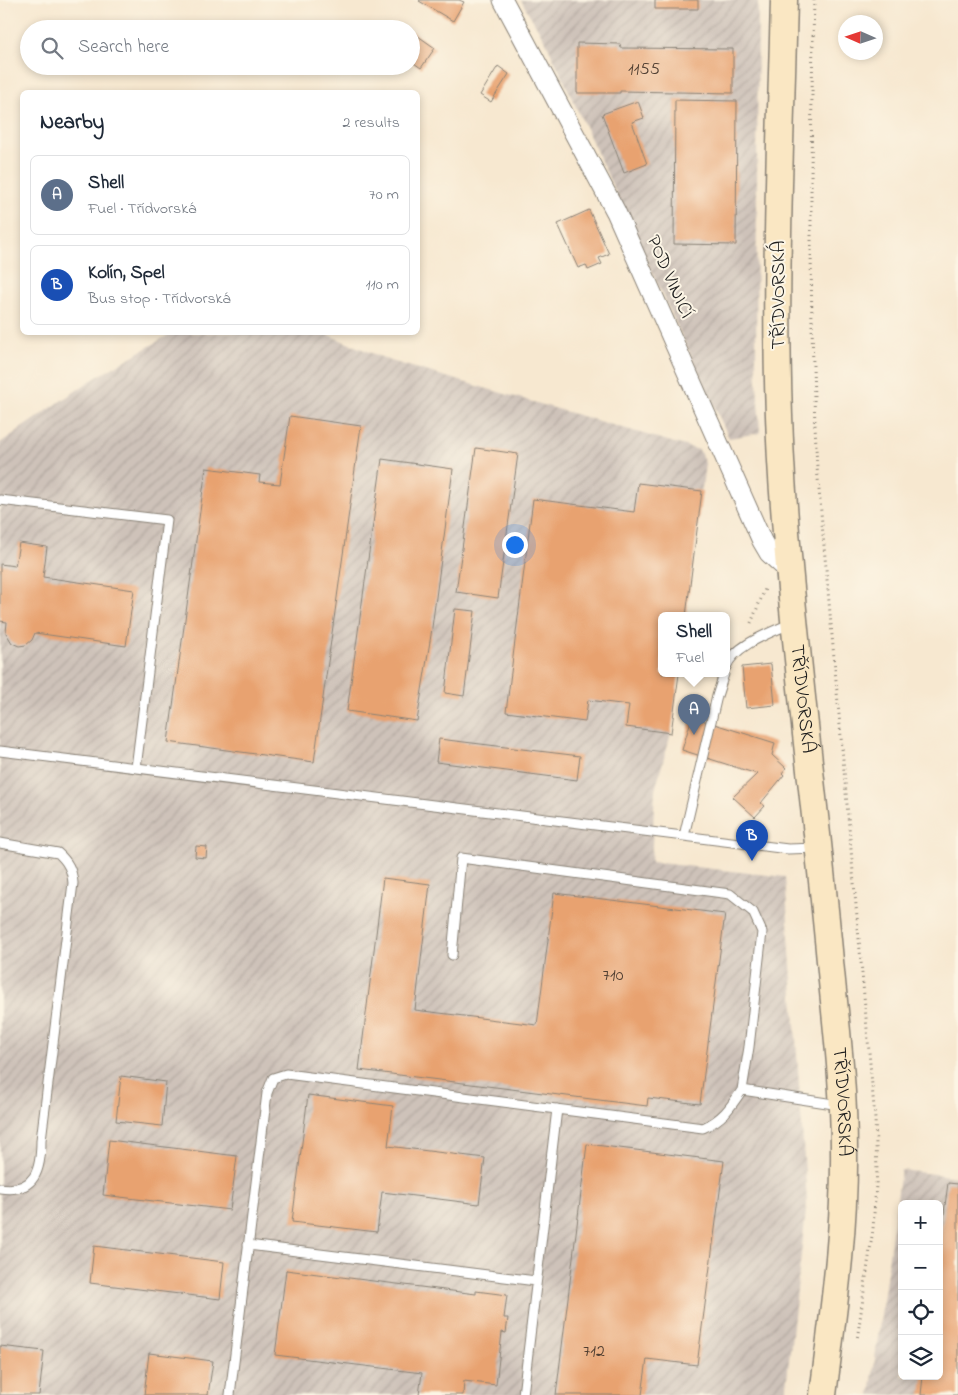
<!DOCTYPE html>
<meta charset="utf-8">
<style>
:root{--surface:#fff;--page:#f2f2f3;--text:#1f2937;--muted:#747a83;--line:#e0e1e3;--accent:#d1495b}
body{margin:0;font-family:"Indie Flower",sans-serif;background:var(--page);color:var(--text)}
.controls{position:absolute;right:15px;bottom:15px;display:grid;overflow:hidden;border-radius:8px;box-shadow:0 2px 8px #0003}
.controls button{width:45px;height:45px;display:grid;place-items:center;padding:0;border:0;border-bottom:1px solid var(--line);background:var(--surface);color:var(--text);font:25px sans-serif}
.compass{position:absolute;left:838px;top:15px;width:45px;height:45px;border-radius:50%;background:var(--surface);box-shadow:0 2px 8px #0003;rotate:273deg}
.you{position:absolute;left:514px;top:544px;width:18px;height:18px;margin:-12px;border:4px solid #fff;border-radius:50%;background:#1a73e8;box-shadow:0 0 0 8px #1a73e833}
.badge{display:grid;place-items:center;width:32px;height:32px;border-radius:50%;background:var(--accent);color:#fff;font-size:16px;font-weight:700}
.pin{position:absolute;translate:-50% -41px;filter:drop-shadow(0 1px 2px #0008)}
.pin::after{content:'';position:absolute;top:26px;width:18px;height:15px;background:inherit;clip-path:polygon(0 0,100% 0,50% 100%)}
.popup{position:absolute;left:658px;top:612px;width:72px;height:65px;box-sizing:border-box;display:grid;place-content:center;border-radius:8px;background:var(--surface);filter:drop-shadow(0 1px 4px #0005);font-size:16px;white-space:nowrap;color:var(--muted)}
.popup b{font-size:19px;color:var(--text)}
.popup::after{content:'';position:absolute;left:50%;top:100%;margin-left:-10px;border:10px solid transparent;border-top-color:var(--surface)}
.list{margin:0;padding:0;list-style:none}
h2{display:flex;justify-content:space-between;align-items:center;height:65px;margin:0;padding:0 20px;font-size:21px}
h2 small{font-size:16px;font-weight:400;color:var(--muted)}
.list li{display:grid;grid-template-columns:32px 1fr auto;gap:15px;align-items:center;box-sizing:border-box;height:80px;margin:0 10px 10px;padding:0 10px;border:1px solid var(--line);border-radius:8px}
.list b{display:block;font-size:19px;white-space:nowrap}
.list p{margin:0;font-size:16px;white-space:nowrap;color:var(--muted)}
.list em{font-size:16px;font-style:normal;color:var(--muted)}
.icon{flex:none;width:28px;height:28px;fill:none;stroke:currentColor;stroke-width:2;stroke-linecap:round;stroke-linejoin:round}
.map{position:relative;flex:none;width:958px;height:1395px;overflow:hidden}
.search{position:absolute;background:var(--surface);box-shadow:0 2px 8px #0003;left:20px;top:20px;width:400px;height:55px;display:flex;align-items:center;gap:12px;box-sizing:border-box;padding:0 18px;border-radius:28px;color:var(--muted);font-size:19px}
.panel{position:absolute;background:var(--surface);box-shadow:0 2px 8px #0003;left:20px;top:90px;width:400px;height:245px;border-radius:8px}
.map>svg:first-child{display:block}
.industrial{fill:url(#industrial-furrows);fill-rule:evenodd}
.building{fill:#e8a26f}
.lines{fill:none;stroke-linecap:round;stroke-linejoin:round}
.service-casing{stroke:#8a8276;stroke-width:11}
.minor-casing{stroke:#8a8276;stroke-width:21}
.secondary-casing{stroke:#8a8276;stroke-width:29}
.path{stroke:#8a8276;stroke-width:3;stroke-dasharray:1 4;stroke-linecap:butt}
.service{stroke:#fff;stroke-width:9}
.minor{stroke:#fff;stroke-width:19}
.secondary{stroke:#fae7c3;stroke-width:26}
.labels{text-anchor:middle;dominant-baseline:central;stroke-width:4;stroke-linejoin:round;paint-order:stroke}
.number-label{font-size:18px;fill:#4f3e31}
.street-label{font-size:20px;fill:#1c1c1c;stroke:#fcf5e5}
</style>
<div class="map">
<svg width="958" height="1395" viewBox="0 0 958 1395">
<defs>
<pattern id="industrial-furrows" width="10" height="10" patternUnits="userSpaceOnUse" patternTransform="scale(1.25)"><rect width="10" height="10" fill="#cec2b9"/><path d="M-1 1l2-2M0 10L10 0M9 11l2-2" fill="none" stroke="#b0a69e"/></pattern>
</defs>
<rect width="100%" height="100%" fill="#fcf5e5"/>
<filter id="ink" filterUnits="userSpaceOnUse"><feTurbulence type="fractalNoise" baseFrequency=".02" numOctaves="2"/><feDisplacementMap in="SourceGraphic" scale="10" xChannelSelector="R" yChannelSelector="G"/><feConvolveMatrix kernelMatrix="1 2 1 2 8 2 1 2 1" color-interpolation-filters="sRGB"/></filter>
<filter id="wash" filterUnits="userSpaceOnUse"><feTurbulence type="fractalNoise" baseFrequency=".0096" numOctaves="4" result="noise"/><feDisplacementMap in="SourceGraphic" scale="20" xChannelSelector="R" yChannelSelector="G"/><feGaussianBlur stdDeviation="1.12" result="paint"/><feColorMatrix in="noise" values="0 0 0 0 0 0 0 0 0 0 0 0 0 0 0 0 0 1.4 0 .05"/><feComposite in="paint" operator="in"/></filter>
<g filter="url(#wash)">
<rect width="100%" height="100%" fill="#f7e8d0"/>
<path class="industrial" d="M521,0H758L756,364L760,433L729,438L547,44Z
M321,332L391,361L699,450L705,463L686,616H662V674H679L671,733L655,790L651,862L785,877L807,1202L785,1395H0V443L90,381L172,333Z
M901,1170L958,1177V1395H870ZM902,1204H939V1376H902Z"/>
<g id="blocks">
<path class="building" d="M420,0H459L464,2L453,21L419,1Z
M655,0H698V9H655Z
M411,31L435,48L421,68L411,61Z
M577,43L620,44L621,48L733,49V93L620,91V93H577Z
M498,66L509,74L491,102L480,95Z
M675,100L737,101L736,245L674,244Z
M638,101L644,118L632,122L647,164L624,173L602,114Z
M589,210L609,254L599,258L602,264L588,270L586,265L578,268L558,224Z
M290,416L361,426L314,762L168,742L206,468L260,475L259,482L280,484Z
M476,448L518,454L498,598L456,592Z
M382,459L453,469L431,635L417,721L347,711Z
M638,483L702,491L686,616H662V674H679L671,733L626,727L629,705L588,700L585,722L506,712L533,499L634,512Z
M19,543L47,547L43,577L134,590L126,646L35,633L32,640L26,645L19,646L12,643L6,633L7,622L0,621V564L15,566Z
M455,609L475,611L464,696L445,693Z
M771,664L775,705L746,708L742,667Z
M692,717L775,743L772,755L786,768L782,773L784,775L761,803L765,806L755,817L733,797L757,774L682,750Z
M439,739L580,756L577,780L436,762Z
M196,846L207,847L206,858L195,857Z
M383,878L430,884L415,1010L537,1025L554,893L725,914L700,1104L648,1098L647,1106L359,1070Z
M121,1076L166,1082L162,1126L116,1121Z
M308,1095L393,1106L388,1146L485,1158L479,1204L382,1192L377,1232L292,1222Z
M109,1140L237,1156L230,1210L103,1195Z
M587,1144L724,1161L697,1365L647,1359L642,1395H556Z
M948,1183L958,1184V1395H921L923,1376H939V1251Z
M94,1246L224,1262L220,1299L90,1283Z
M286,1270L476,1294V1291L507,1295L504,1318H508L506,1333L502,1332L496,1385L464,1381L463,1395H419L422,1373L275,1355Z
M0,1346L44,1351L39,1395H0Z
M149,1353L213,1361L208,1395H144Z"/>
</g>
</g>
<g filter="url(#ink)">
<use href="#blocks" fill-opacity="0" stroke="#8a8276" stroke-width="1"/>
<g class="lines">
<g class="service-casing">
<path id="service" d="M0,500L167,520L136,768
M726,667C734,645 772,632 792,623
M0,751L788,849L817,848
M684,836L717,696L724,674
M0,843L58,853C68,862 72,870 73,883L41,1140C41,1169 36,1193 0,1188
M452,955L461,858L730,894L753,912L762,932L749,1047L742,1090L840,1105
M248,1245L536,1281
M230,1395L267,1093L273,1078L286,1074L703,1128C723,1119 730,1108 742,1090
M523,1395L557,1109"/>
</g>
<g class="minor-casing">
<path id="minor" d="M503,0L616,212L762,541L769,553L790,572"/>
</g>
<g class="secondary-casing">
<g id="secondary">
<path id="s1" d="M784,0C780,167 771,340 784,506C795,658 816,809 830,961C836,1024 844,1087 844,1150C845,1232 833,1314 823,1395"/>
</g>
</g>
<path class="path" d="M814,0C810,155 809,312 817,467L875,1119L877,1170L873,1229L857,1340
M751,623L765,589"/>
<use href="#service" class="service"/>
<use href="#minor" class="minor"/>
<use href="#secondary" class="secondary"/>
</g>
</g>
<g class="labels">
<g class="number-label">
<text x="644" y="70">1155</text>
<text x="613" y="976">710</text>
<text x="594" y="1352">712</text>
</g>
<g class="street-label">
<text transform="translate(669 277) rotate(66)">POD VINICÍ</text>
<text transform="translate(779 295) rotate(-90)">TŘÍDVORSKÁ</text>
<text stroke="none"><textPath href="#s1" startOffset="700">TŘÍDVORSKÁ</textPath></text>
<text stroke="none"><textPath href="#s1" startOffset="1105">TŘÍDVORSKÁ</textPath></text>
</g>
</g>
</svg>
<div class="controls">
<button>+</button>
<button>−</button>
<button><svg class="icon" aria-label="locate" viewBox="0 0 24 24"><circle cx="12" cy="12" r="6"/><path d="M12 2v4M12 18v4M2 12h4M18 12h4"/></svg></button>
<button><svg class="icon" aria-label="layers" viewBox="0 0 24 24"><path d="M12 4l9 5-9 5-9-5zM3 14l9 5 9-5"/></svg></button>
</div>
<svg class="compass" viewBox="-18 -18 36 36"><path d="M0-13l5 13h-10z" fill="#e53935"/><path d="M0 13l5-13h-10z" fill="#747a83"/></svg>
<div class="you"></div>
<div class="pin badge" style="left:694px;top:735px;background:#5c6f8a">A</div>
<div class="popup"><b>Shell</b>Fuel</div>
<div class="pin badge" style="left:752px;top:861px;background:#1a4fb4">B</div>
<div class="search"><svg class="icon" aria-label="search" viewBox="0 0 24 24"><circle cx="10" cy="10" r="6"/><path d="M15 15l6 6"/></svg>Search here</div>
<section class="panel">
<h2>Nearby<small>2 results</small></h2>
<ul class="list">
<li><span class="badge" style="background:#5c6f8a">A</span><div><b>Shell</b><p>Fuel · Třídvorská</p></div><em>70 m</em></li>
<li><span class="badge" style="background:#1a4fb4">B</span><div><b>Kolín, Spel</b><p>Bus stop · Třídvorská</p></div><em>110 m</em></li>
</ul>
</section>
</div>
